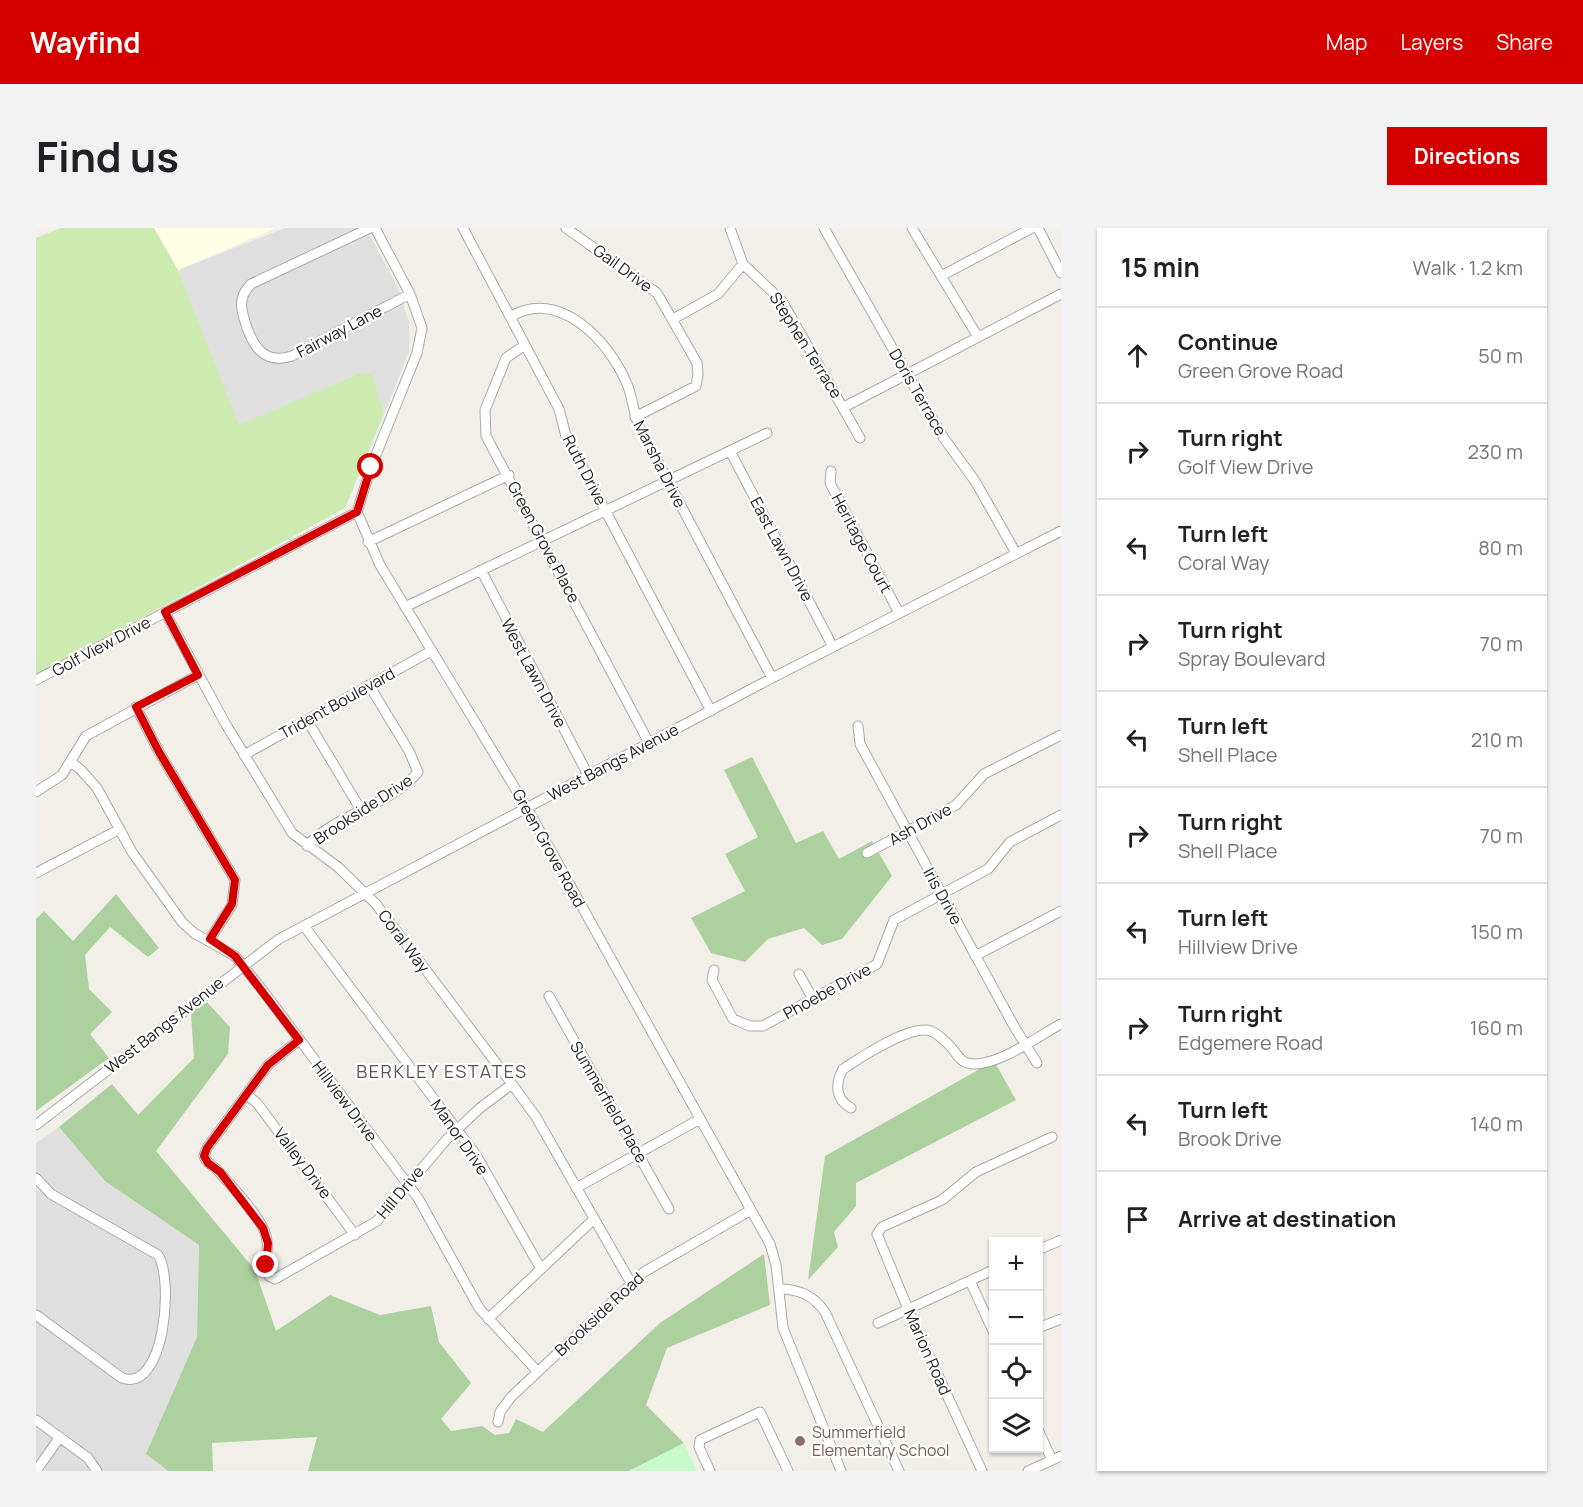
<!DOCTYPE html>
<meta charset="utf-8">
<style>
:root{--surface:#fff;--page:#f2f2f2;--text:#202124;--muted:#757577;--line:#e0e0e0;--accent:#d40000}
body{margin:0;font-family:Manrope,sans-serif;background:var(--page);color:var(--text)}
.controls{position:absolute;right:18px;bottom:18px;display:grid;overflow:hidden;border-radius:0px;box-shadow:0 2px 4px #0004}
.controls button{width:54px;height:54px;display:grid;place-items:center;padding:0;border:0;border-bottom:2px solid var(--line);background:var(--surface);color:var(--text);font:30px sans-serif}
.stop{position:absolute;width:18px;height:18px;margin:-14px;border:4px solid #d40000;border-radius:50%;background:#fff}
.stop.end{background:#d40000;border-color:#fff;box-shadow:0 2px 6px #0008}
.list{margin:0;padding:0;list-style:none}
h2{display:flex;justify-content:space-between;align-items:center;height:78px;margin:0;padding:0 24px;font-size:26px}
h2 small{font-size:20px;font-weight:400;color:var(--muted)}
.list li{display:grid;grid-template-columns:39px 1fr auto;gap:18px;align-items:center;box-sizing:border-box;height:96px;padding:0 24px;border-top:2px solid var(--line)}
.list b{display:block;font-size:22px;white-space:nowrap}
.list p{margin:0;font-size:20px;white-space:nowrap;color:var(--muted)}
.list em{font-size:20px;font-style:normal;color:var(--muted)}
.icon{flex:none;width:33px;height:33px;fill:none;stroke:currentColor;stroke-width:2;stroke-linecap:round;stroke-linejoin:round}
.map{position:relative;flex:none;width:1025px;height:1243px;overflow:hidden;border-radius:0px}
header{display:flex;align-items:center;gap:36px;box-sizing:border-box;height:84px;padding:0 30px;background:var(--accent);color:#fff}
header strong{font-size:28px}
nav{display:flex;gap:33px;margin-inline-start:auto;font-size:21px}
.intro{display:flex;align-items:center;justify-content:space-between;box-sizing:border-box;height:144px;padding:0 36px}
h1{margin:0;font-size:42px}
.button{padding:15px 27px;border-radius:0px;background:var(--accent);color:#fff;font-size:21px;font-weight:700}
main{display:flex;gap:36px;padding:0 36px}
aside{flex:1;background:var(--surface);border-radius:0px;box-shadow:0 2px 4px #0004}
.map>svg:first-child{display:block}
.residential{fill:#e0dfdf}
.education{fill:#ffffe5}
.grass{fill:#cdebb0}
.forest{fill:#add19e}
.park{fill:#c8facc}
.lines{fill:none;stroke-linecap:round;stroke-linejoin:round}
.minor-casing{stroke:#a9a9a9;stroke-width:11}
.minor{stroke:#fff;stroke-width:9}
.route{stroke:#d40000;stroke-width:8}
.education-dot{fill:#8d6e63;stroke:#fff;stroke-width:2}
.labels{text-anchor:middle;dominant-baseline:central;stroke-width:4.5;stroke-linejoin:round;paint-order:stroke}
.street-label{font-size:16px;fill:#222;stroke:#fff}
.education-label{font-size:16px;fill:#785e54;stroke:#fff;text-anchor:start}
.neighbourhood-label{font-size:18px;letter-spacing:1.5px;fill:#555;stroke:#fff}
</style>
<header>
<strong>Wayfind</strong>
<nav><a>Map</a><a>Layers</a><a>Share</a></nav>
</header>
<div class="intro"><h1>Find us</h1><a class="button">Directions</a></div>
<main>
<div class="map">
<svg width="1025" height="1243" viewBox="0 0 1025 1243">
<rect width="100%" height="100%" fill="#f2efe9"/>
<path class="residential" d="M249,0H330L362,60L373,94V124L348,186L337,147L326,144L203,198L142,42Z
M23,899L69,953L163,1017L161,1109L110,1226L132,1243H0V915Z"/>
<path class="education" d="M118,0H240L142,42Z"/>
<path class="grass" d="M25,0H118L142,42L203,197L326,144L337,147L348,186L309,280L0,447V10Z"/>
<path class="forest" d="M716,529L760,615L787,603L803,631L836,613L856,648L806,711L786,717L768,700L732,711L709,734L675,725L655,690L709,663L689,626L722,609L688,542Z
M80,666L123,720L112,729L74,699L49,727L53,761L76,784L54,806L73,830L0,883V691L8,683L37,713Z
M170,773L194,799L192,826L120,923L219,1042L240,1103L294,1067L344,1087L395,1078L403,1114L435,1155L405,1191L415,1203L446,1198L459,1207L473,1205L480,1191L507,1204L624,1095L728,1026L734,1077L631,1120L610,1177L648,1215L593,1243H272L281,1209L176,1215L177,1243H132L110,1226L161,1109L163,1017L69,953L23,899L76,856L102,887L158,830L155,786Z
M958,833L980,872L820,955V978L798,1004L802,1019L772,1052L789,928Z"/>
<path class="park" d="M648,1215L661,1243H593Z"/>
<g class="lines">
<g class="minor-casing">
<path id="minor" d="M334,0L215,56C201,70 205,82 211,100C219,122 231,136 256,128L374,66
M339,0L374,66L386,100L381,125L335,239L321,284L344,337L491,580L734,1016L740,1037L747,1100L805,1243
M427,0L523,181L530,208L675,483
M530,0L621,65L661,135L662,146L660,158L599,189
M694,0L707,36L746,73L824,210
M788,0L907,209L939,253L980,325
M876,0L942,109
M1002,0L1025,45
M905,48L996,0
M474,89C523,59 573,113 591,156C597,170 597,186 604,200L736,450
M637,91L682,66L707,36
M489,117L470,130L449,182L450,208L613,515
M808,179L1025,66
M694,223L797,419
M795,243L794,255L863,385
M332,314L473,247
M445,342L552,547
M369,379L731,205
M129,384L189,495L256,605L302,639L340,676L476,856L500,889L595,1055
M0,452L321,284
M100,479L123,524L199,652L196,677L174,711
M271,492L325,582
M822,498L824,516L979,800L1001,835
M208,527L395,423
M35,534L44,541L61,560L96,624L146,694L158,705L199,728L228,764L382,970L443,1080L501,1143
M0,564L26,547L50,508L162,447
M271,618C301,585 354,578 382,544L373,523L333,457
M831,625L920,577L948,546L1025,507
M0,645L84,601
M268,698L440,927L505,1041
M939,728L1025,683
M678,742L676,752L697,791L714,798H727L841,736L858,692L952,641L974,614L1025,587
M763,746L777,771
M513,768L633,981
M263,812L232,837L171,920L168,928C171,937 179,938 184,945C199,962 218,982 228,1002C236,1018 226,1033 233,1048L239,1051L341,993L411,911L444,880L476,856
M211,867L221,875L319,1007
M815,880C799,871 799,856 807,841C824,830 874,796 895,803C900,805 909,813 913,817C922,826 923,835 937,836C964,837 1002,808 1025,796
M0,897L243,711L736,450L1025,303
M0,950L15,966L122,1027C138,1051 129,1165 86,1150L0,1087
M540,960L664,891
M1002,1022L1025,1012
M934,1053L957,1103
M743,1061C763,1061 777,1067 789,1084L863,1243
M452,1091L557,992
M842,1095L957,1042
M1002,1100L1025,1091
M0,1192L52,1230L61,1243
M462,1194L464,1184L475,1169L608,1044L715,982
M1002,1202L1016,1232
M0,1243L24,1209
M674,1243L663,1219L664,1212L724,1184L752,1243
M946,1243L877,1093L841,1006L846,999L906,972L940,944L1016,909
M992,1243L1025,1228"/>
</g>
<use href="#minor" class="minor"/>
</g>
<g class="lines">
<path class="route" d="M230,1037L232,1015L227,1000L184,944L172,935L168,928L171,920L232,837L263,812L199,728L174,711L196,676L199,652L123,524L100,479L162,447L129,384L321,284L335,239"/>
</g>
<circle class="education-dot" cx="764" cy="1213" r="6"/>
<g class="labels">
<g class="street-label">
<text transform="translate(587 40) rotate(36)">Gail Drive</text>
<text transform="translate(303 103) rotate(-28)">Fairway Lane</text>
<text transform="translate(770 117) rotate(58)">Stephen Terrace</text>
<text transform="translate(882 164) rotate(60)">Doris Terrace</text>
<text transform="translate(624 236) rotate(63)">Marsha Drive</text>
<text transform="translate(549 242) rotate(63)">Ruth Drive</text>
<text transform="translate(508 314) rotate(62)">Green Grove Place</text>
<text transform="translate(826 315) rotate(62)">Heritage Court</text>
<text transform="translate(746 321) rotate(62)">East Lawn Drive</text>
<text transform="translate(65 418) rotate(-28)">Golf View Drive</text>
<text transform="translate(498 445) rotate(62)">West Lawn Drive</text>
<text transform="translate(301 475) rotate(-29)">Trident Boulevard</text>
<text transform="translate(577 534) rotate(-28)">West Bangs Avenue</text>
<text transform="translate(327 581) rotate(-33)">Brookside Drive</text>
<text transform="translate(884 596) rotate(-29)">Ash Drive</text>
<text transform="translate(513 620) rotate(61)">Green Grove Road</text>
<text transform="translate(907 668) rotate(61)">Iris Drive</text>
<text transform="translate(368 713) rotate(53)">Coral Way</text>
<text transform="translate(791 763) rotate(-29)">Phoebe Drive</text>
<text transform="translate(128 797) rotate(-38)">West Bangs Avenue</text>
<text transform="translate(309 873) rotate(53)">Hillview Drive</text>
<text transform="translate(573 874) rotate(60)">Summerfield Place</text>
<text transform="translate(424 909) rotate(55)">Manor Drive</text>
<text transform="translate(267 935) rotate(53)">Valley Drive</text>
<text transform="translate(364 964) rotate(-50)">Hill Drive</text>
<text transform="translate(563 1086) rotate(-43)">Brookside Road</text>
<text transform="translate(892 1124) rotate(66)">Marion Road</text>
</g>
<g class="education-label">
<text x="776" y="1204">Summerfield<tspan x="776" dy="18">Elementary School</tspan></text>
</g>
<g class="neighbourhood-label">
<text x="406" y="843">BERKLEY ESTATES</text>
</g>
</g>
</svg>
<div class="controls">
<button>+</button>
<button>−</button>
<button><svg class="icon" aria-label="locate" viewBox="0 0 24 24"><circle cx="12" cy="12" r="6"/><path d="M12 2v4M12 18v4M2 12h4M18 12h4"/></svg></button>
<button><svg class="icon" aria-label="layers" viewBox="0 0 24 24"><path d="M12 4l9 5-9 5-9-5zM3 14l9 5 9-5"/></svg></button>
</div>
<div class="stop" style="left:335px;top:239px"></div>
<div class="stop end" style="left:230px;top:1037px"></div>
</div>
<aside>
<h2>15 min<small>Walk · 1.2 km</small></h2>
<ul class="list">
<li><svg class="icon" aria-label="ahead" viewBox="0 0 24 24"><path d="M12 20V5M6 11l6-6 6 6"/></svg><div><b>Continue</b><p>Green Grove Road</p></div><em>50 m</em></li>
<li><svg class="icon" aria-label="right" viewBox="0 0 24 24"><path d="M7 20v-9h11M14 6l5 5-5 5"/></svg><div><b>Turn right</b><p>Golf View Drive</p></div><em>230 m</em></li>
<li><svg class="icon" aria-label="left" viewBox="0 0 24 24"><path d="M17 20v-9H6M10 6l-5 5 5 5"/></svg><div><b>Turn left</b><p>Coral Way</p></div><em>80 m</em></li>
<li><svg class="icon" aria-label="right" viewBox="0 0 24 24"><path d="M7 20v-9h11M14 6l5 5-5 5"/></svg><div><b>Turn right</b><p>Spray Boulevard</p></div><em>70 m</em></li>
<li><svg class="icon" aria-label="left" viewBox="0 0 24 24"><path d="M17 20v-9H6M10 6l-5 5 5 5"/></svg><div><b>Turn left</b><p>Shell Place</p></div><em>210 m</em></li>
<li><svg class="icon" aria-label="right" viewBox="0 0 24 24"><path d="M7 20v-9h11M14 6l5 5-5 5"/></svg><div><b>Turn right</b><p>Shell Place</p></div><em>70 m</em></li>
<li><svg class="icon" aria-label="left" viewBox="0 0 24 24"><path d="M17 20v-9H6M10 6l-5 5 5 5"/></svg><div><b>Turn left</b><p>Hillview Drive</p></div><em>150 m</em></li>
<li><svg class="icon" aria-label="right" viewBox="0 0 24 24"><path d="M7 20v-9h11M14 6l5 5-5 5"/></svg><div><b>Turn right</b><p>Edgemere Road</p></div><em>160 m</em></li>
<li><svg class="icon" aria-label="left" viewBox="0 0 24 24"><path d="M17 20v-9H6M10 6l-5 5 5 5"/></svg><div><b>Turn left</b><p>Brook Drive</p></div><em>140 m</em></li>
<li><svg class="icon" aria-label="arrive" viewBox="0 0 24 24"><path d="M6 21V4h12l-3 4 3 4H6"/></svg><div><b>Arrive at destination</b></div></li>
</ul>
</aside>
</main>
